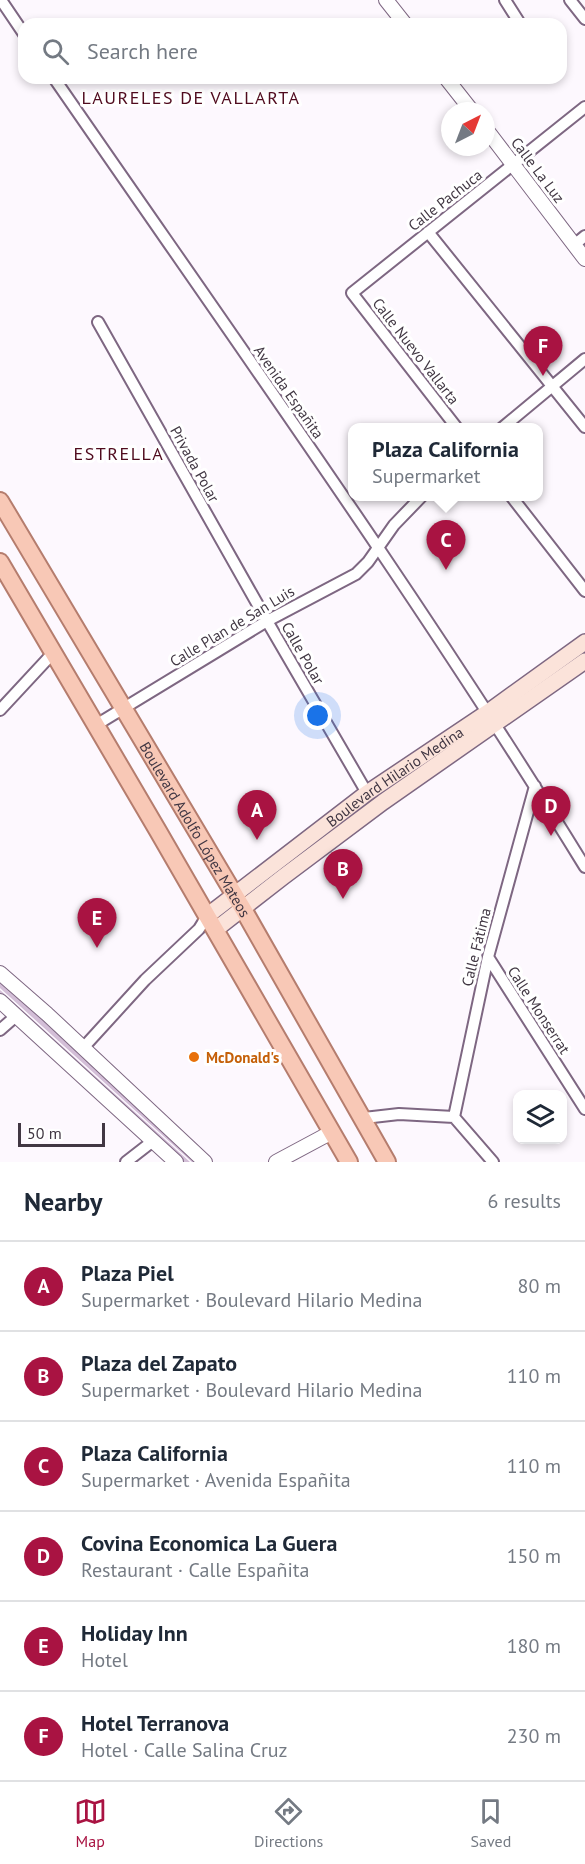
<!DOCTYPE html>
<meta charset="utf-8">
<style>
:root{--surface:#fff;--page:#f2f2f3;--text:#1f2937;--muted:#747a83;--line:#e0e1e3;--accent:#a91342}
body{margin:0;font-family:"PT Sans",sans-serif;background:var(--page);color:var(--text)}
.controls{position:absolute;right:18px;bottom:18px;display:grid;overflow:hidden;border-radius:12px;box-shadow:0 3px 9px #0003}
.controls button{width:54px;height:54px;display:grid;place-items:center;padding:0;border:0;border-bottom:2px solid var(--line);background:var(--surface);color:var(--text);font:30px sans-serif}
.compass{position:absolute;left:441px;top:102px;width:54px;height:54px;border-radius:50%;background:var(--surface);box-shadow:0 3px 9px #0003;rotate:42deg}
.scale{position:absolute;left:18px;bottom:15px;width:87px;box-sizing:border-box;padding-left:6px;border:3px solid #413743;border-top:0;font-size:16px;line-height:21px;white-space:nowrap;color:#413743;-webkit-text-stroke:4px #fff;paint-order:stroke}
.you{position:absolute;left:318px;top:716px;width:21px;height:21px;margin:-15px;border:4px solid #fff;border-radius:50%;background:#1a73e8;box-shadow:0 0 0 9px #1a73e833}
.badge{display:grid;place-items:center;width:39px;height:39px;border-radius:50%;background:var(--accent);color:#fff;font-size:20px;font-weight:700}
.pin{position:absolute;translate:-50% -50px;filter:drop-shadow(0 2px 3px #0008)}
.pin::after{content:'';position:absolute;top:32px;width:21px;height:18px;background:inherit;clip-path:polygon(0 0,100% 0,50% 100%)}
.popup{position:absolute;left:348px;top:423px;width:195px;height:78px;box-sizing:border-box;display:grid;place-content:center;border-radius:12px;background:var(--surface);filter:drop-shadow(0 2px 4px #0005);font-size:20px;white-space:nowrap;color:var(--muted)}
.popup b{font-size:22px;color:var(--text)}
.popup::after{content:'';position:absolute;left:50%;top:100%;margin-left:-12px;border:12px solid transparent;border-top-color:var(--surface)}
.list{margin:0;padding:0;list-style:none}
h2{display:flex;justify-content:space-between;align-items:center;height:78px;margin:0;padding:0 24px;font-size:26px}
h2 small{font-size:20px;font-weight:400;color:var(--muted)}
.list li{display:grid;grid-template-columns:39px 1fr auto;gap:18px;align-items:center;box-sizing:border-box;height:90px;padding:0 24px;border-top:2px solid var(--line)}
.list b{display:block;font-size:22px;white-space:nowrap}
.list p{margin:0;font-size:20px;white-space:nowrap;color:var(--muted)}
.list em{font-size:20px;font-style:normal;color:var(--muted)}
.icon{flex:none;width:33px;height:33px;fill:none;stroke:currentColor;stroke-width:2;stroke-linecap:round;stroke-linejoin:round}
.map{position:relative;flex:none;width:585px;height:1162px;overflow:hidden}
.search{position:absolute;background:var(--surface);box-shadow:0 3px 9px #0003;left:18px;right:18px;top:18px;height:66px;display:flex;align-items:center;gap:15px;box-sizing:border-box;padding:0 21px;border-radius:18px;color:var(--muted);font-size:22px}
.sheet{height:618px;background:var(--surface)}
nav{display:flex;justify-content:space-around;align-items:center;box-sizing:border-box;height:84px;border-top:2px solid var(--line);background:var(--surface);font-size:16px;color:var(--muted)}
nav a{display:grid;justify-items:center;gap:3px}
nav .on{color:var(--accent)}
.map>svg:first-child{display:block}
.green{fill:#d3bed7}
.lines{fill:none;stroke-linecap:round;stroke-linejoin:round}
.minor-casing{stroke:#7e6782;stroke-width:14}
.tertiary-casing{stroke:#7e6782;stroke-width:16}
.secondary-casing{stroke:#7e6782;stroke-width:18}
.primary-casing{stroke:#b57d6e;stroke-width:20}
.minor{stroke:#fff;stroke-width:10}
.tertiary{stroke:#fff;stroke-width:14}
.secondary{stroke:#fbe3da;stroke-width:15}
.primary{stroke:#f8c8b6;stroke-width:16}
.food-dot{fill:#e8710a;stroke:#fff;stroke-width:2}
.labels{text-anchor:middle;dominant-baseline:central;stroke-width:6;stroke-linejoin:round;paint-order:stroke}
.street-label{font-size:15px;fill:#413743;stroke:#fff}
.food-label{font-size:15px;font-weight:bold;fill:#c56008;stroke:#fff;text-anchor:start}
.quarter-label{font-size:18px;letter-spacing:1.5px;fill:#500b1e;stroke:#fff}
</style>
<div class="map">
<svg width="585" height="1162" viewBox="0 0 585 1162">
<rect width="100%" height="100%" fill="#fdf8fe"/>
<path class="green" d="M0,974L198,1162H192L0,988Z
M0,990L190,1162H180L0,1000Z"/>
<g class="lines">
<g class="minor-casing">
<path id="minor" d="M1,0L24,34
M505,0L519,22
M570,0L585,19
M54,78C234,339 419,597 585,867
M428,232L585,427
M574,245L585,236
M98,322L267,621L367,793
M457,428L352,293L585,107
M502,428L585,359
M511,496L585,591
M0,710L53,653
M96,725L267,621L356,574L368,562L394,525L422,496
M488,957L585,1109
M0,1030L16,1016
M83,1048L145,980L199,929L207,916
M454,1117L488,957L535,786
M454,1117L493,1162
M364,1118L399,1114L454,1117
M126,1162L153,1141"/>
</g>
<g class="tertiary-casing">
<path id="tertiary" d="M386,0L405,24
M446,78L472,111
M486,129L585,259
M0,973L47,1014L205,1162
M0,1001L176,1162
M276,1162L332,1132"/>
</g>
<g class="secondary-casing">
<g id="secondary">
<path id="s1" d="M207,916L367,793L488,712L585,642"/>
<path d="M215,930L283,877L383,802L585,661"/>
</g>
</g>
<g class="primary-casing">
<g id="primary">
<path id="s2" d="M0,501L243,909L387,1162"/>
<path d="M0,562L158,831L349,1162"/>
</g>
</g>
<use href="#minor" class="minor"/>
<use href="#tertiary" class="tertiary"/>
<use href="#secondary" class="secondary"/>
<use href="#primary" class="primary"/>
</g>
<circle class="food-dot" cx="194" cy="1057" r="6"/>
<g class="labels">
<g class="street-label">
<text transform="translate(538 170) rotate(53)">Calle La Luz</text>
<text transform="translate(445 200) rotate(-38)">Calle Pachuca</text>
<text transform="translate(416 351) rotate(52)">Calle Nuevo Vallarta</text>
<text transform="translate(289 392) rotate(55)">Avenida Españita</text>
<text transform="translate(195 464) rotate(61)">Privada Polar</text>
<text transform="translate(232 626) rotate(-31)">Calle Plan de San Luis</text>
<text transform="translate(303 653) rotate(60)">Calle Polar</text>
<text stroke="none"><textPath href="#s1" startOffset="234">Boulevard Hilario Medina</textPath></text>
<text stroke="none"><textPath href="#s2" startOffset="382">Boulevard Adolfo López Mateos</textPath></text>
<text transform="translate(476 947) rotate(-76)">Calle Fátima</text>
<text transform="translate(539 1010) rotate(57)">Calle Monserrat</text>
</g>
<g class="food-label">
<text x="206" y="1057">McDonald's</text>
</g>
<g class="quarter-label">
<text x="191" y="97">LAURELES DE VALLARTA</text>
<text x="119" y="453">ESTRELLA</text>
</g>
</g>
</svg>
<div class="controls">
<button><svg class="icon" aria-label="layers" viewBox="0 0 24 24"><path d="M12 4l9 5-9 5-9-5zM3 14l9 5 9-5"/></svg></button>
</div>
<svg class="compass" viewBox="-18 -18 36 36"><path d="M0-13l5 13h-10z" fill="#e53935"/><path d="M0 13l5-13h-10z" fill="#747a83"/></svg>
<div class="scale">50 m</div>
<div class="you"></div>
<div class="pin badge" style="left:257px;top:840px">A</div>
<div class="pin badge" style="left:343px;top:899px">B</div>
<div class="pin badge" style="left:446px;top:570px">C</div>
<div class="popup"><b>Plaza California</b>Supermarket</div>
<div class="pin badge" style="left:551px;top:836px">D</div>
<div class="pin badge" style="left:97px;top:948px">E</div>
<div class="pin badge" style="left:543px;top:376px">F</div>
<div class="search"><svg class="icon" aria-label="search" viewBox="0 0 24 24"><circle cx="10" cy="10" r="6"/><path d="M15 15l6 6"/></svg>Search here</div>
</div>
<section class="sheet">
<h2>Nearby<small>6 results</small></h2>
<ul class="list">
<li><span class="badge">A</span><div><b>Plaza Piel</b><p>Supermarket · Boulevard Hilario Medina</p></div><em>80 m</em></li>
<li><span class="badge">B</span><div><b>Plaza del Zapato</b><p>Supermarket · Boulevard Hilario Medina</p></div><em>110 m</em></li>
<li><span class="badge">C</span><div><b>Plaza California</b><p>Supermarket · Avenida Españita</p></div><em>110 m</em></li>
<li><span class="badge">D</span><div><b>Covina Economica La Guera</b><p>Restaurant · Calle Españita</p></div><em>150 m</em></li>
<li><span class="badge">E</span><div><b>Holiday Inn</b><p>Hotel</p></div><em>180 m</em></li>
<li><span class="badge">F</span><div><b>Hotel Terranova</b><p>Hotel · Calle Salina Cruz</p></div><em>230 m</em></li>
</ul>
</section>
<nav>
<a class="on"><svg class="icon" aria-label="map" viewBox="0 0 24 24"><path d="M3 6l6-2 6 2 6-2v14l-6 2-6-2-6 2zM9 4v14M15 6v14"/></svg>Map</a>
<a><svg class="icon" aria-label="directions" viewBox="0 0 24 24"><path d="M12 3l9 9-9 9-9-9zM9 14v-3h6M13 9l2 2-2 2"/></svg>Directions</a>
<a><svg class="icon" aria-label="saved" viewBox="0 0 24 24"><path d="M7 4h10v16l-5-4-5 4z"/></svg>Saved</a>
</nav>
